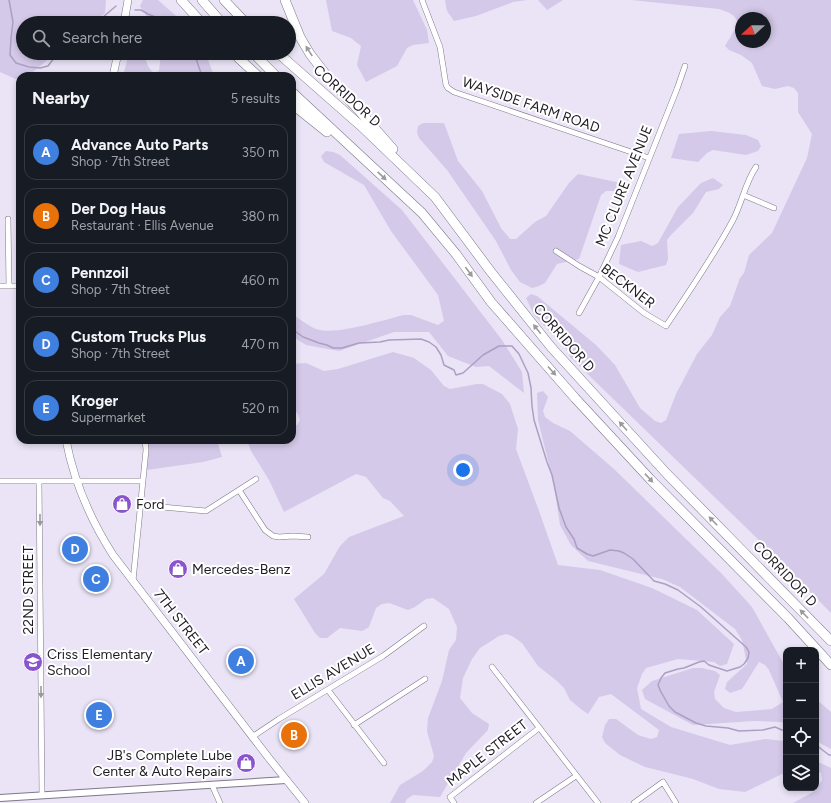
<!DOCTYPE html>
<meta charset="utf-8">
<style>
:root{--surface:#171b24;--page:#242831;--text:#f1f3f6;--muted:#9ea1a6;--line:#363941;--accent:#7c3aed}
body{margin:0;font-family:Figtree,sans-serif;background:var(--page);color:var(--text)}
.controls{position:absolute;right:12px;bottom:12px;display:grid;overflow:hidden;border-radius:8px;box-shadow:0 2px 6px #0003}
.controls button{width:36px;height:36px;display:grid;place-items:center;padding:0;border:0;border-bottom:1px solid var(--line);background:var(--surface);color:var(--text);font:20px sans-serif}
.compass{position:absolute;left:735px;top:12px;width:36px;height:36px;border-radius:50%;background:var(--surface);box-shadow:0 2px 6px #0003;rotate:249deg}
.you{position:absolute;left:463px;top:470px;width:14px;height:14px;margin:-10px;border:3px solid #fff;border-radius:50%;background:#1a73e8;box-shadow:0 0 0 6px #1a73e833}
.badge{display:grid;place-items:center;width:26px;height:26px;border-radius:50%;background:var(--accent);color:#fff;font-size:13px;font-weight:700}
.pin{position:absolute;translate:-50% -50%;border:2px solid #fff;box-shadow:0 1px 4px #0006}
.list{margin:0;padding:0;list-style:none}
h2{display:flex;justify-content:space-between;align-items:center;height:52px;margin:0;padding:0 16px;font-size:17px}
h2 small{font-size:13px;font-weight:400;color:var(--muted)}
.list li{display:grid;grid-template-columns:26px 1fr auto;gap:12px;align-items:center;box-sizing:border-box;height:56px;margin:0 8px 8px;padding:0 8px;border:1px solid var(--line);border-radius:12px}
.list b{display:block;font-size:15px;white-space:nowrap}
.list p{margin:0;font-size:13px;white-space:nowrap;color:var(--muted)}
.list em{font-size:13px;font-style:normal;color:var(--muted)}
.icon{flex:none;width:22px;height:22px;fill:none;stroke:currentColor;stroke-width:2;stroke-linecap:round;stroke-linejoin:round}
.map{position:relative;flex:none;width:831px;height:803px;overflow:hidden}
.search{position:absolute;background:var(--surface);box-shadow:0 2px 6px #0003;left:16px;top:16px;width:280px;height:44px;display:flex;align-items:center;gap:10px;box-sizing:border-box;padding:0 14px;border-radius:22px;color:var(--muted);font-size:15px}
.panel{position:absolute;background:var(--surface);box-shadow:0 2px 6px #0003;left:16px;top:72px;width:280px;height:372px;border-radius:12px}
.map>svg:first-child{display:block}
.green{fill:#d4c9e8;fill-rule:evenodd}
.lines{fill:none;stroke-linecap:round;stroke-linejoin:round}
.stream{stroke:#ad9fc4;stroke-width:1.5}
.minor-casing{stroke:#7e7888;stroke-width:6}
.tertiary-casing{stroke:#7e7888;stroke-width:8}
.secondary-casing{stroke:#7e7888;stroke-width:8}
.motorway-casing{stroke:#7e7888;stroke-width:10}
.minor{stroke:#fff;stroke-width:5}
.tertiary{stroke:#fff;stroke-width:6}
.secondary{stroke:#fff;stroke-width:7}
.motorway{stroke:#fff;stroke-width:9}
.oneway{fill:#9a999c}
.labels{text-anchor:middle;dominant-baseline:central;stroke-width:4;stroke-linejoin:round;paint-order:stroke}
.street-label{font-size:14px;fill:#1f1c23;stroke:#fff}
.poi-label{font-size:14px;fill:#1f1c23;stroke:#fff;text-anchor:start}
</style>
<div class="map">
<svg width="831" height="803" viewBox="0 0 831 803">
<rect width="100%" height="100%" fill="#eae4f6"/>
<path class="green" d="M0,0H106L105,13L92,23H23V53H56L28,76H20V81L0,72Z
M143,0H158L184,23H152L149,20L140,6Z
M326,0H413L427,30L429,43L413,45L407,48L397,66L366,82L357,65L361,46L351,38L332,31Z
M445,0H527L513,2L476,16L454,21L447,11Z
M538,0H563L547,10Z
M631,0H831V613L763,544L570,357L568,351L534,315L526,298L531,294L537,296L596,345L615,365L640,408L655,421L661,423L666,420L676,394L697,354L712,335L720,317L730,306L740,278L744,273L749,255L772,233L807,158L812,134L798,112V93L794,88L788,86L775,89L762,86L752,63L741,55L729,50L725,46L738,24C735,13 729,13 719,9ZM741,18H765V42H741Z
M129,53H143L148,66L153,73L159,71L161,53H204L207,57L214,76H123Z
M423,123H444L458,161L482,191L501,228L510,239H516L535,222L546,216L569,183L578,174L621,183L625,189L619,191H606L601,195L579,259L557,264L545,283L539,286L532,288L520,282L511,270L496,241L447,170L419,138L417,132L418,126Z
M711,131L746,135L758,140L761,146L758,151L746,155L713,150L707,153L698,162L671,158L679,134Z
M326,151L333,152L340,155L402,210L502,340L522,372L524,393L489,366L476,367L448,356L429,332H394L339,351L306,345L292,336V314C298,318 309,326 316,329C335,336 383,320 404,315H411L438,325L444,321L438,295L391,231L364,185L324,162L321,156Z
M713,178L723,185L719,189L706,192L693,213L671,235L667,240L668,259L666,265L638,272L619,264L621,245L641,241L652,246L658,243L678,207L701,183Z
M393,352L414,358L431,370L444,386L450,389L477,384H483L502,394L510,404L518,429L516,449L539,511L558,565L600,570L652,588L697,610L734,644L727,664L720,666L714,662L678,659L646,668L642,674L637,688L641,709L671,727L730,745L765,739L784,741L786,742V774H782L745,792L719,789L693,779L645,767L620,755L605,743L602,737L605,725L609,719H616L638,735L651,739L657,737L659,730L611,694L599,697L588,714L582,710L570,700L564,688L557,681L538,666L522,643L512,636L506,634L499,636L480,648L472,659L463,678L460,698L472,713L489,724L488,730L466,753L440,797L413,795L407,799L405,803H390L400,785L423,771L432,762L434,756L427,731L428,718L442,681L449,650L456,640L457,627L449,609L433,598L426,599L415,607L408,610L389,603L382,604L376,608L369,627L362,631L340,628L327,638H320L315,633L294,599L324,574L340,546L349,537L404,516L390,501L383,498L366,477L356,474L284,512L269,480L251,451L247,440H292V427L297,425L300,420L298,414L292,407V364L306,363L324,371L338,369Z
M543,391L548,397L543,411L545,417L553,423L570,431L614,469L722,574L752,607L786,668V725L781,722L754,721L693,725L645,699L642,690L652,681L693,668H702L715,671L720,675L714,692L715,699L724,708L736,712L772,709L783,702L769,670L765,665L759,662L742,689L730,693L725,689L727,682L747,664L742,640L735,629L680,587L662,579L588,561L571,545L560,525L554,485L538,420L537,393Z
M149,440H217L222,457L203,462L147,470Z
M816,699L831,712V749L816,741Z
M816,761L831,768V803H793L815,791L822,780L821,773L816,771Z"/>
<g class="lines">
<path class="stream" d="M9,0L13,22L11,38L10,55L16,63L29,67L40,68L48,66L54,58L62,53
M135,10H141L148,14L170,23
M96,23L116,6
M194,53L202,76
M292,329L303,337L319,343L327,345L333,348H342L359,343L380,342L389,340L421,339L429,342L436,347L441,355L444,365L454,370L456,375L463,373L483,355L499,346H512L519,354L528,373L531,388L532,406L534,420L547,462L552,475L559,508L566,527L574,539L577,548L587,554L593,556L610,550L619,551L624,553L633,559L654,581L665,584L678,590L701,607L746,647L749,652L748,658L744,664L740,667L727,671L709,665L704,661L699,662L684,668L678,669L665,673L661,678L658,685L661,692L669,706L675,712L696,723L706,726L728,728L739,731L763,730L775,727L782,730H786
M816,745L829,755H831"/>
<g class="minor-casing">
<path id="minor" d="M422,0L440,47L446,85L448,88L454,92L649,158
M743,195L774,208
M8,219L9,286
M556,251L579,266L599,277L644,313L666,326C689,292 713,257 733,220C742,203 745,183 756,167
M0,286H20
M579,313L599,277L618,237L677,89L685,66
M0,481H142
M39,481L42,795
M239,490L265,530L273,536L279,537L293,536L308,537
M140,505L206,511L256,479
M133,581L146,450L145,440
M492,667L598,803
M328,690L384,763
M354,725L425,679
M252,737L279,719L383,656L424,626
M212,785L220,803
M454,803L450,797L539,728
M536,803L576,776
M634,803L663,782L676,803"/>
</g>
<g class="tertiary-casing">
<path id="tertiary" d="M0,798L286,780"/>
</g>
<g class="secondary-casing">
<path id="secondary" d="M124,23L128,0
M113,76L118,53
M66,440C74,482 90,519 113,555L268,757L305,803"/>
</g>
<g class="motorway-casing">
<path id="motorway" d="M181,0L202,23
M202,0L222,23
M224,0L246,23
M285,0L300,37L310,54L330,80L355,106L393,149
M233,53L258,76
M253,53L276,76
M278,53L361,126L435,197L491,272L551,347L667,474L831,641
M292,92L422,213L456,254L491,302L575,398L650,479L788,618L831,665
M292,104L327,132"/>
</g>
<use href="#minor" class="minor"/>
<use href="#tertiary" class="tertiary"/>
<use href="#secondary" class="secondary"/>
<use href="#motorway" class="motorway"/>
</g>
<defs><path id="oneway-solid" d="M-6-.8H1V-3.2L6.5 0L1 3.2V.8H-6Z"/></defs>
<g class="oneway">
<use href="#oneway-solid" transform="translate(309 51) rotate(-123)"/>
<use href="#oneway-solid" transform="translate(382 176) rotate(43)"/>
<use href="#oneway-solid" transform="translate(469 272) rotate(54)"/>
<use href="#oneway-solid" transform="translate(537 329) rotate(-129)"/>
<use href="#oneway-solid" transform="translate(552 371) rotate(48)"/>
<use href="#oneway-solid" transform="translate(623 426) rotate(-132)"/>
<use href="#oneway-solid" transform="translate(649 478) rotate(47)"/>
<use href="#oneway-solid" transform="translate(40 520) rotate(90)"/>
<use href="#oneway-solid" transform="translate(713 521) rotate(-134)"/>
<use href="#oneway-solid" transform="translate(804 614) rotate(-134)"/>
<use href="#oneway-solid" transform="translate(41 692) rotate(90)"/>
</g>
<defs>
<g id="shop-disc" transform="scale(1)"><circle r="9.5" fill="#8a54cc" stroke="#fff"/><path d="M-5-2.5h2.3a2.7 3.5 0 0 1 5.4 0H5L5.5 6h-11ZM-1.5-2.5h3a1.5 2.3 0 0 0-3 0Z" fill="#fff"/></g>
<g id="school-disc" transform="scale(1)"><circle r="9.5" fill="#8a54cc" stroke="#fff"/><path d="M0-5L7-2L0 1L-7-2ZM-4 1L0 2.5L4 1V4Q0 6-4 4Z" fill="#fff"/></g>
</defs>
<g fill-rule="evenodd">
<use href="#shop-disc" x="122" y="504"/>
<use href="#shop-disc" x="178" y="569"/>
<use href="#school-disc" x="33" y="662"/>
<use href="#shop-disc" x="246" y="763"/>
</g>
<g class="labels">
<g class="street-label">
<text transform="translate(347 96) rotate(42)">CORRIDOR D</text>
<text transform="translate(531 105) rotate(19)">WAYSIDE FARM ROAD</text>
<text transform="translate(624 186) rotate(-68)">MC CLURE AVENUE</text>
<text transform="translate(628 286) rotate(37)">BECKNER</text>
<text transform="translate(564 338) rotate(49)">CORRIDOR D</text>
<text transform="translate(785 574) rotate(46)">CORRIDOR D</text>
<text transform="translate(28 590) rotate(-90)">22ND STREET</text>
<text transform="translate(181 622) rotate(52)">7TH STREET</text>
<text transform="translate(333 672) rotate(-31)">ELLIS AVENUE</text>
<text transform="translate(487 753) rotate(-38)">MAPLE STREET</text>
</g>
<g class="poi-label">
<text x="136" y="504">Ford</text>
<text x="192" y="569">Mercedes-Benz</text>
<text x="47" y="654">Criss Elementary<tspan x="47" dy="16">School</tspan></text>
<text x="232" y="755" text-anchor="end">JB's Complete Lube<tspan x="232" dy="16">Center &amp; Auto Repairs</tspan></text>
</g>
</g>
</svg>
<div class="controls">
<button>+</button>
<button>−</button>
<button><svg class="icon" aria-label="locate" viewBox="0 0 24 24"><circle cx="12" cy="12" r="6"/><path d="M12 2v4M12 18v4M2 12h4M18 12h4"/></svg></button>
<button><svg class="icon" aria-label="layers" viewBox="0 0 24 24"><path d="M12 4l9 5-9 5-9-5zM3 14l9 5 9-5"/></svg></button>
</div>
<svg class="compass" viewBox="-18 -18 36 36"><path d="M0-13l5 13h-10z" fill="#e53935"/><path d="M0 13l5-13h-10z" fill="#9ea1a6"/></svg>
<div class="you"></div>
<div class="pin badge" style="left:241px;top:661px;background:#3f7fe0">A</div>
<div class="pin badge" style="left:294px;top:735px;background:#e8710a">B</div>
<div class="pin badge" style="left:96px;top:579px;background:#3f7fe0">C</div>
<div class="pin badge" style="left:75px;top:549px;background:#3f7fe0">D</div>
<div class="pin badge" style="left:99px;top:715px;background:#3f7fe0">E</div>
<div class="search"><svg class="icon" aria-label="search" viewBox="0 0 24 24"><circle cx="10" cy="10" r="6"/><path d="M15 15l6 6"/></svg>Search here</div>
<section class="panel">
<h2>Nearby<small>5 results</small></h2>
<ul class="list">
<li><span class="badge" style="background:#3f7fe0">A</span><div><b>Advance Auto Parts</b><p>Shop · 7th Street</p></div><em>350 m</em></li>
<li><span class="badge" style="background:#e8710a">B</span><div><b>Der Dog Haus</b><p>Restaurant · Ellis Avenue</p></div><em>380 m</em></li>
<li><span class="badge" style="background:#3f7fe0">C</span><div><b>Pennzoil</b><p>Shop · 7th Street</p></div><em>460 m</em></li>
<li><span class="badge" style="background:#3f7fe0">D</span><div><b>Custom Trucks Plus</b><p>Shop · 7th Street</p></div><em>470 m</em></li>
<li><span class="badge" style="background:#3f7fe0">E</span><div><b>Kroger</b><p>Supermarket</p></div><em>520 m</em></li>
</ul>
</section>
</div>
